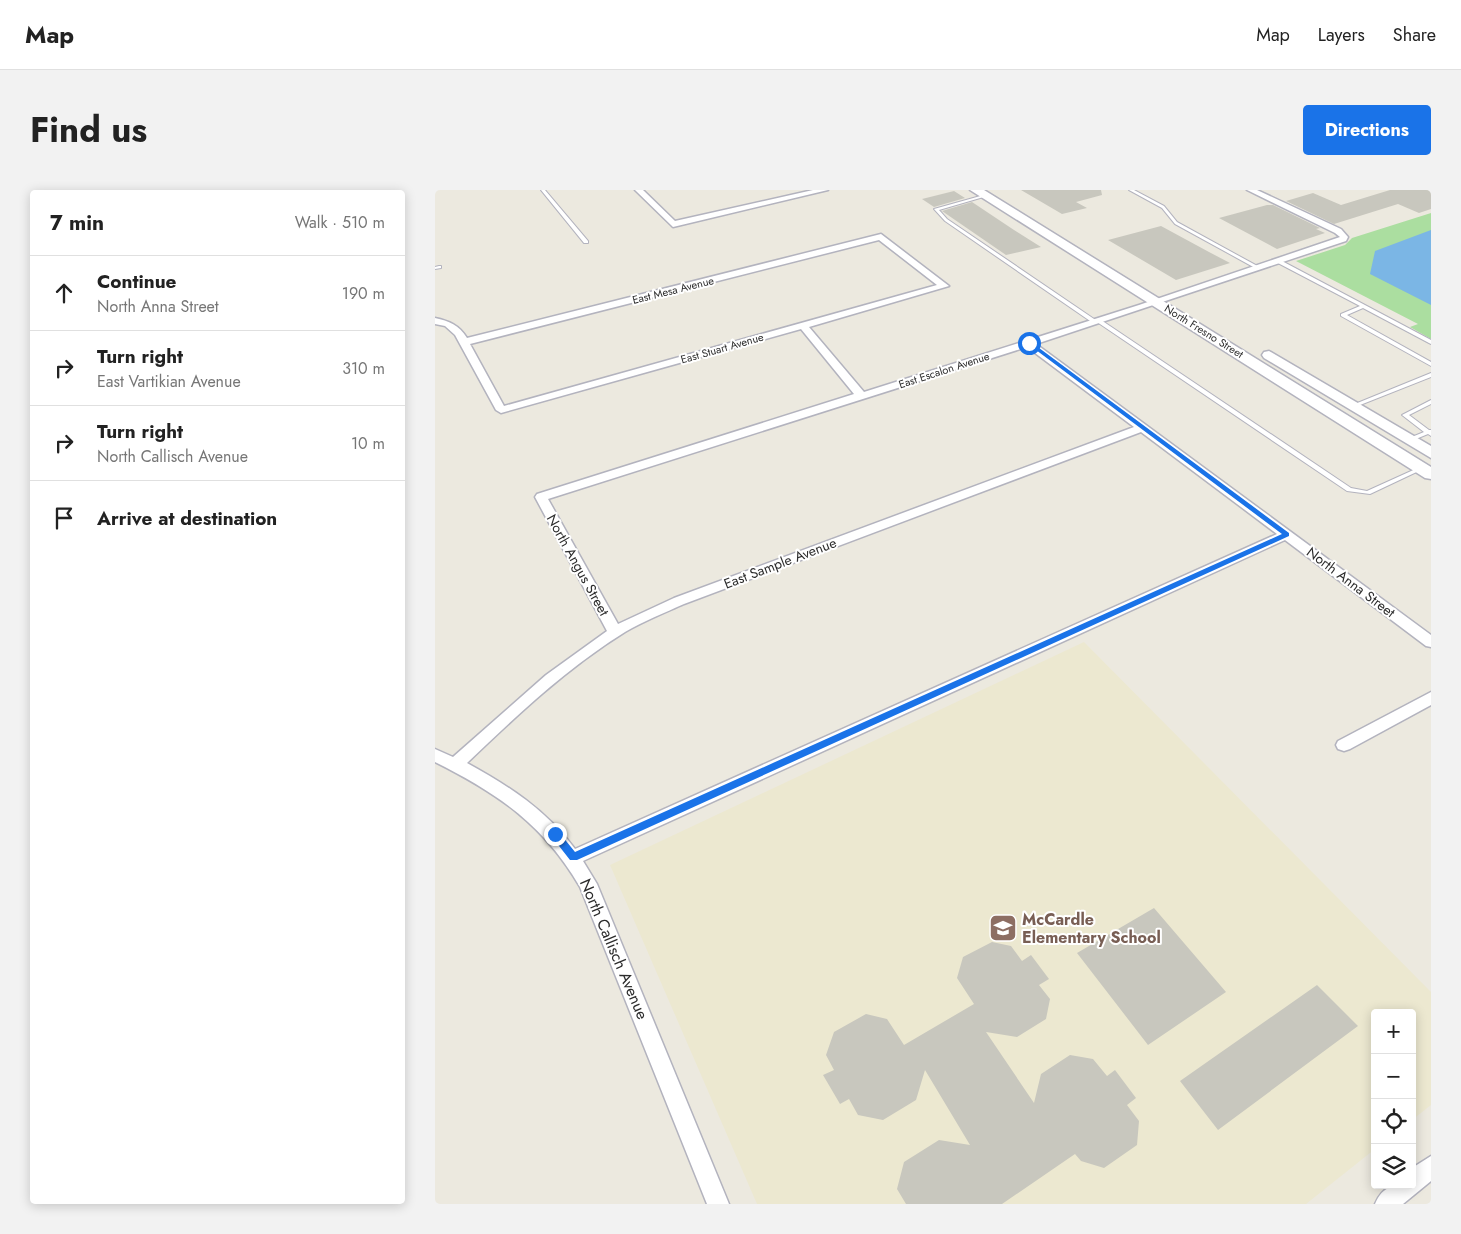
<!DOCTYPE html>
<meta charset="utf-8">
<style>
:root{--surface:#fff;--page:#f2f2f2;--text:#222;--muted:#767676;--line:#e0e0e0;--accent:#1a73e8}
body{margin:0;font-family:Jost,sans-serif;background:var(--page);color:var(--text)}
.controls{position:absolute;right:15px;bottom:15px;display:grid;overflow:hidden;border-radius:5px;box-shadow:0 2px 12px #0003}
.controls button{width:45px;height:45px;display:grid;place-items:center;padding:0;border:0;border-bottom:1px solid var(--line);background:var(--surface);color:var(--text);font:25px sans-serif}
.stop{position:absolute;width:15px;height:15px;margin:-11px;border:4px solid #1a73e8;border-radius:50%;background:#fff}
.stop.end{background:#1a73e8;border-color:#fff;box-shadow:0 1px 5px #0008}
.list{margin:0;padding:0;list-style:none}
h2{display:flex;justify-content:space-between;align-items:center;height:65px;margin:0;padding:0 20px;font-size:21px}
h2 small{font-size:16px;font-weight:400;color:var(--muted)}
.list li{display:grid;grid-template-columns:32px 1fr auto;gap:15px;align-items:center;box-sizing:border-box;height:75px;padding:0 20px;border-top:1px solid var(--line)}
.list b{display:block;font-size:19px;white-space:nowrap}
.list p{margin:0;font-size:16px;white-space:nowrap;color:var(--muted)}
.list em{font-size:16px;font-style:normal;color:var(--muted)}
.icon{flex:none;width:28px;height:28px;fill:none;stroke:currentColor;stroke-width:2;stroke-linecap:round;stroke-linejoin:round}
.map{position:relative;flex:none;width:996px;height:1014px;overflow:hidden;border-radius:5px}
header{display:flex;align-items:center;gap:30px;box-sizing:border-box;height:70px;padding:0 25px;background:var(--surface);border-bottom:1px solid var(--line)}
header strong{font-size:24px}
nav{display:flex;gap:28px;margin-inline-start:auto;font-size:18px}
.intro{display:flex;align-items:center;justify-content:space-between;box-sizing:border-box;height:120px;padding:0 30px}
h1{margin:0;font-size:35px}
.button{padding:12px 22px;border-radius:5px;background:var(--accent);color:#fff;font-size:18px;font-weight:700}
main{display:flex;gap:30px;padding:0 30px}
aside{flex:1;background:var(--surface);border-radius:5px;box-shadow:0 2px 12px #0003}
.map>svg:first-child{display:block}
.education{fill:#ece8d0}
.green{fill:#abdea0}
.water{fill:#7bb6e5}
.building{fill:#c8c7be}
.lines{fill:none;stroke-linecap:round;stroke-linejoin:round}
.service-casing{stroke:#b3b3be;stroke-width:2}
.minor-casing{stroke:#b3b3be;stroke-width:3}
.secondary-casing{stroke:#b3b3be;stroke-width:3}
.service{fill:#fff;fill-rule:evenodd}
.minor{fill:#fff;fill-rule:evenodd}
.secondary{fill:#fff;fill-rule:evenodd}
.route{fill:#1a73e8}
.labels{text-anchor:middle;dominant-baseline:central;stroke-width:4;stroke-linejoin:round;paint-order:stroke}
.far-street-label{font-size:11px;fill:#2c2c2c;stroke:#fff}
.street-label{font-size:14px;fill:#2c2c2c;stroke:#fff}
.near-education-label{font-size:16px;font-weight:bold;fill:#785e54;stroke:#fff;text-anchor:start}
.near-street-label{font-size:16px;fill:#2c2c2c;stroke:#fff}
</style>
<header>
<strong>Map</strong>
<nav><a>Map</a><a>Layers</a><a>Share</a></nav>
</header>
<div class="intro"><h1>Find us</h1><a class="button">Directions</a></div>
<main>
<aside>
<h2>7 min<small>Walk · 510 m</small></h2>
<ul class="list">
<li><svg class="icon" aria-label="ahead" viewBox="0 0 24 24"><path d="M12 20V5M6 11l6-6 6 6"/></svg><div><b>Continue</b><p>North Anna Street</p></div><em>190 m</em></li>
<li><svg class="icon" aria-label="right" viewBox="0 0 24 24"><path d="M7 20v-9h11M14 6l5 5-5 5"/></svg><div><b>Turn right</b><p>East Vartikian Avenue</p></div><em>310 m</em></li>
<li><svg class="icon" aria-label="right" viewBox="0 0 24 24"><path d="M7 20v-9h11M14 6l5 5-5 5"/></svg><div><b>Turn right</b><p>North Callisch Avenue</p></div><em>10 m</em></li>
<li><svg class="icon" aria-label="arrive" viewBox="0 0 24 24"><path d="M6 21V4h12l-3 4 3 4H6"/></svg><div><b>Arrive at destination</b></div></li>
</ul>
</aside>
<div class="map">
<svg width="996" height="1014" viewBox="0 0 996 1014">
<rect width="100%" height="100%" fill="#ece9df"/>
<path class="education" d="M649,452L996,802V915L977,930V823H940V959L871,1014H322L175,675Z"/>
<path class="green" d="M996,23V149L975,137L983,134L861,71L910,55L917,48Z"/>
<path class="water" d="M996,40V115L935,84L940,61Z"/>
<path class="building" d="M586,0H666L667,5L641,12L652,18L627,24Z
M955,0H996V19L984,23L963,14L899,34L851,11L878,3L906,15Z
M519,1L530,8L499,17L487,9Z
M537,12L579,40L606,57L571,65L507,21Z
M832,15H838L885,38L881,39L890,43L842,59L784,28Z
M726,36L774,62L795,73L741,90L673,50Z
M719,718L791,802L713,855L642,763Z
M557,752L576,756L587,771L596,765L614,789L604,795L615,809L611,829L582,847L551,842L599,913L606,884L635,865L658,869L672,886L680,880L701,908L692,915L704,931L702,955L669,978L646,971L640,964L567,1014H471L462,999L469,972L504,950L535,955L490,880L481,910L448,930L423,925L414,909L405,914L388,885L399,880L391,865L399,842L431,824L452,829L469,855L539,814L522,788L528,767Z
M882,795L923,836L783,940L745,891Z"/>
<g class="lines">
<g class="service-casing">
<path id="service" d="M106,0H110L153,51V53H149Z
M694,0H699L729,16L742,32L826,78L822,79L740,34L727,18Z
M549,5L552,6L504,20L512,29L662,131L666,130L916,298L932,301L985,277L987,276L990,278L935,304L912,301L662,132L658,133L510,31L499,19Z
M841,70H845L996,150V154L994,153L928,118L912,125L996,172V176L906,126V124L925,116L841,72Z
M4,76H6V78L0,79V77Z
M996,183V187L920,217L915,216Z
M996,210V214L974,225L994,240H996V246L993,244L976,251H972V249L989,242L967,225Z"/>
</g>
<g class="minor-casing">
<path id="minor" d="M200,0H208L240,31L378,0H393L238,37Z
M812,0H822L906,39L913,47L911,51L601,154L996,445V457L991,456L850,350L148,671L162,694L294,1014H272L145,697C109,635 64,604 0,572V559L18,567L111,485L172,441L100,307L102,304L419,204L366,139L66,223L61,220L20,145L10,136L0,134V128C14,131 24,135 32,148L446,44L514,96L374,137L429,202L704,115L905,47L900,43ZM444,50L502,95L69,216L35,154ZM592,157L699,237L239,408L183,434L113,309ZM706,242L842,344L140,659C111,620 74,596 32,573C81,526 132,478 190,442C209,431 229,423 249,414Z
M996,502V515L915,559L909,561L903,559L901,555L903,551Z
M996,966V991L968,1014H940C948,995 959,995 977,995V978Z"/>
</g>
<g class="secondary-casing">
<path id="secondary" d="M535,0H549L996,277V289L990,288Z
M834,161L996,256V268L829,168L827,165L829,162Z"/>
</g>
<use href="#service" class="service"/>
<use href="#minor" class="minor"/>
<use href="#secondary" class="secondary"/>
</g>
<path class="route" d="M593,152H596L854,343V346L142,670H135L117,647V641H123L140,662L847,344L593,154Z"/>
<defs>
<g id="school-square" transform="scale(1.4375)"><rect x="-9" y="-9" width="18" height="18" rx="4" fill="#8d6e63" stroke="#fff"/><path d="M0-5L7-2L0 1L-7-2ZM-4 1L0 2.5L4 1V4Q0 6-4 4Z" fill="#fff"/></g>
</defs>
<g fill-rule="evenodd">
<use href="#school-square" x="568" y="738"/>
</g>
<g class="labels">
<g class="far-street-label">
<text transform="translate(238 100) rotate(-14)">East Mesa Avenue</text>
<text transform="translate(769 141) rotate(32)">North Fresno Street</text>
<text transform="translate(287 158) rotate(-16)">East Stuart Avenue</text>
<text transform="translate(509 180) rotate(-18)">East Escalon Avenue</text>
</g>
<g class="street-label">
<text transform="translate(345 373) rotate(-21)">East Sample Avenue</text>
<text transform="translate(143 375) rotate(61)">North Angus Street</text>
<text transform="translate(916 392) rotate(37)">North Anna Street</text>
</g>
<g class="near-education-label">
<text x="587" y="729">McCardle<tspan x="587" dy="18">Elementary School</tspan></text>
</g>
<g class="near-street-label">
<text transform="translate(179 759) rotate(67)">North Callisch Avenue</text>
</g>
</g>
</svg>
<div class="controls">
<button>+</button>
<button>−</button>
<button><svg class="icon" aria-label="locate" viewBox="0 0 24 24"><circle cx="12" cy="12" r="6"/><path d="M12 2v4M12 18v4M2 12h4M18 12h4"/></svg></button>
<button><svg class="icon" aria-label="layers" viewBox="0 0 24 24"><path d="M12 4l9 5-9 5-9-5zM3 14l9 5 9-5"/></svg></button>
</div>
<div class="stop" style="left:594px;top:153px"></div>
<div class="stop end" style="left:120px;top:644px"></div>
</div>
</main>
